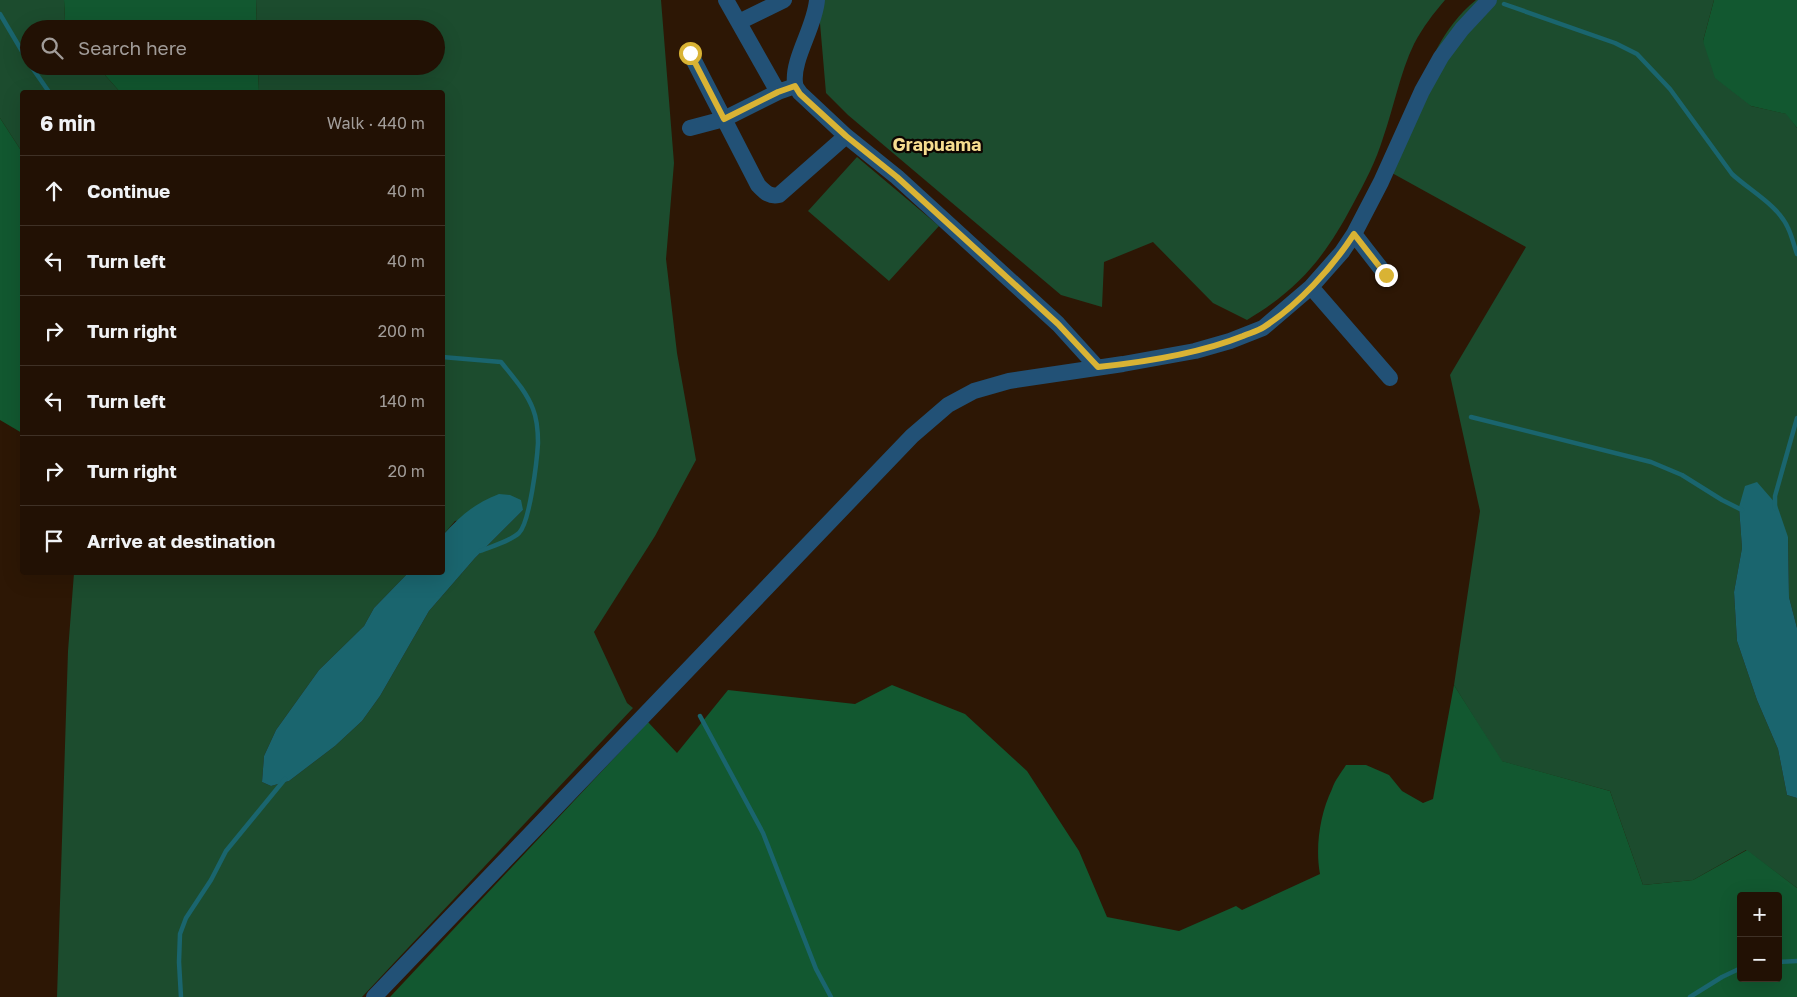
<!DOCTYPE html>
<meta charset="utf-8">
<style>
:root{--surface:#221104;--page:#2a1a0e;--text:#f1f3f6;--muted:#a29d9a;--line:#3f3126}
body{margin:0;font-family:"Golos Text",sans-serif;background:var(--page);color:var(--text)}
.controls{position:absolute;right:15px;bottom:15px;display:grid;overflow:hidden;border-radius:5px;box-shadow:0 5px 20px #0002}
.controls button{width:45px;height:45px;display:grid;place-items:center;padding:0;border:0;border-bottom:1px solid var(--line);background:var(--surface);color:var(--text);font:25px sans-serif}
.stop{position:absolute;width:15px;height:15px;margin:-11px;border:4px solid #d9b334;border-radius:50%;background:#fff}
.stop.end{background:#d9b334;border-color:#fff;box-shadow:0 1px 5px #0008}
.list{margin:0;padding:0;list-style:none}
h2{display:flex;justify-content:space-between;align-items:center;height:65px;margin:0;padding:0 20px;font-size:21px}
h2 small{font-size:16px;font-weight:400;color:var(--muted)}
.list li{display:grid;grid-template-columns:32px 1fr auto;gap:15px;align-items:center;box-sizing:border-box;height:70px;padding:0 20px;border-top:1px solid var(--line)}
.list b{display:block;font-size:19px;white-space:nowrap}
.list em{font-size:16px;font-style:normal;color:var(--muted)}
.icon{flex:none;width:28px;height:28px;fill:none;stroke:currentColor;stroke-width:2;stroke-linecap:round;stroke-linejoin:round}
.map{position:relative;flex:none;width:1797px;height:997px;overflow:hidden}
.search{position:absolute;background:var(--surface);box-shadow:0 5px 20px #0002;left:20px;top:20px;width:425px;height:55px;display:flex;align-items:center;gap:12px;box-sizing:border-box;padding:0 18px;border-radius:28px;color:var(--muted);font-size:19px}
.panel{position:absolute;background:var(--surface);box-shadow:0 5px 20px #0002;left:20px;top:90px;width:425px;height:485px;border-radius:5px}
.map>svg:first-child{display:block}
.green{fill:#1c4c2e}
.forest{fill:#125830;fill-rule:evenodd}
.water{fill:#1a656e}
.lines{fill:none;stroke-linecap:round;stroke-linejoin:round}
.stream{stroke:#1a656e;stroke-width:4.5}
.minor{stroke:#225176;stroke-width:16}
.route{stroke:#d9b334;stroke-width:6}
.labels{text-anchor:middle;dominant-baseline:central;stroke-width:4.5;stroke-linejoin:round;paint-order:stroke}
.quarter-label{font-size:18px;font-weight:bold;fill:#f6dc8f;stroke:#0e0602}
</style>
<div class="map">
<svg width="1797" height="997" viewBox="0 0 1797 997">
<rect width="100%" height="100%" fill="#2d1705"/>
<path class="green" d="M0,0H64L65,21L67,29H29V66H97L120,92H22V152L0,118Z
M256,0H661L674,163L666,259L677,353L696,460L655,536L594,632L627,703L633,708L362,997H57L68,651L74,573H408L374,608L364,626L319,670L276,730L264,756L262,782L271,786L289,781L335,746L362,721L380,696L429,611L475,558L523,510L455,521L443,535L442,92H259L258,66H436V29H257Z
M818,0H1445C1433,14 1423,27 1414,44C1400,73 1394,107 1383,138C1376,161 1365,182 1353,204C1325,257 1299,289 1247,320L1213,303L1153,242L1104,262L1102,307L1061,295L848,115L826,93Z
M1476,0H1714L1703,41L1751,106L1787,114L1797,128V628L1789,597L1788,537L1739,507L1742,548L1734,592L1737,641L1757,700L1778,749L1787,795L1797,798V888L1746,850L1693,880L1643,885L1610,791L1501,761L1454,685L1480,511L1450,375L1526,247L1392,173C1400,150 1408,127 1415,104C1428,64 1442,28 1476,0Z
M857,157L939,226L889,281L808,211Z"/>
<path class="forest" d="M64,0H256L257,29H67L65,22Z
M1714,0H1797V128L1786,114L1751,106L1715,78L1703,41Z
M97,66H258L259,92H120Z
M0,118L22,152V433L0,420Z
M892,685L965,714L1027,771L1079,851L1107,917L1179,931L1236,906L1242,910L1320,874C1315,847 1320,814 1332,789C1335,780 1341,773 1346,765H1366L1389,775L1402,791L1423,803L1433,799L1454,685L1502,761L1610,791L1643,885L1693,880L1747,850L1797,888V997H390L648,722L677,753L728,690L855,704ZM1741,896H1778V978H1741Z"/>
<path class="water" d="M1757,482L1777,505L1788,537L1789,597L1797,628V798L1787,795L1778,749L1757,700L1737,641L1734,592L1742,548L1739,507L1745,486Z
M499,494L510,495L521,500L523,510L475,558L429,611L380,696L362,721L335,746L289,781L271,786L262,782L264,756L276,730L319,670L364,626L374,608L408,573L442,572L443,535C460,516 475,503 499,494Z"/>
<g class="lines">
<path class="stream" d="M1504,4L1615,43L1637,54L1670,89L1732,174C1749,190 1779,206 1788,228C1792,236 1794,246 1797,254
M0,14L29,63
M31,66L49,92
M442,357L501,362C513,377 526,391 533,409C537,419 538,433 538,443C537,460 530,522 519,533C509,542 492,546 480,551
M1471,417L1651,462L1682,475L1722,500L1742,510
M1775,508V496L1797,418
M700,716L763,833L816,969L831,997
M1778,962L1797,961
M181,997L179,962L180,934L186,918L211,880L226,851L285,779
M1690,997L1722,977L1741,968"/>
<path class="minor" d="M726,0L778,92
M817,0C815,27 792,59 795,83C795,87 798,90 800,93L846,136L897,177L1058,324L1097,367
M739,22L784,0
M690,53L758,185C765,192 769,197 779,195L846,136
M690,128L724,119L778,92L795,86
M1354,234L1386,275
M1311,287L1390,378
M374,997L912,436L948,405L974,391L1009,381L1123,364L1195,351L1230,341L1263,328L1311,287L1342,252L1354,234L1381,182L1422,91L1441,57L1462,29L1489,0"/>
</g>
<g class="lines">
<path class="route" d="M690,53L724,119L778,92L795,86L800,94L846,136L897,177L1058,324L1098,367C1146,362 1198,354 1243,336C1250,333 1258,331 1264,327C1298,305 1332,268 1354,234L1386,275"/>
</g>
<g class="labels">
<g class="quarter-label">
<text x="937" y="144">Grapuama</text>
</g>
</g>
</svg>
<div class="controls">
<button>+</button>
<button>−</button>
</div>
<div class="stop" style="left:690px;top:53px"></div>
<div class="stop end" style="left:1386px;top:275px"></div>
<div class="search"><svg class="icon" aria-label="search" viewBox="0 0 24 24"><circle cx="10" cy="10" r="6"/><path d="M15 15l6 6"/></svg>Search here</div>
<section class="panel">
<h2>6 min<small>Walk · 440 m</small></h2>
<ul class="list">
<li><svg class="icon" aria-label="ahead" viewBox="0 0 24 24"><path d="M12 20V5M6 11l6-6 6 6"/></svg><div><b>Continue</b></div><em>40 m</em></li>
<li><svg class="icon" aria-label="left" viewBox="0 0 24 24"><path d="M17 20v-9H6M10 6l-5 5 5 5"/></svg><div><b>Turn left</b></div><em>40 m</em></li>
<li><svg class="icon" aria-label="right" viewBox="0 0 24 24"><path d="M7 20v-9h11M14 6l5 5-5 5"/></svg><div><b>Turn right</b></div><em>200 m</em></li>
<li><svg class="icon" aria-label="left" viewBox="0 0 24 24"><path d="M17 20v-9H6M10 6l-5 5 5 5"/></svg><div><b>Turn left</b></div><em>140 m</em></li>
<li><svg class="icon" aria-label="right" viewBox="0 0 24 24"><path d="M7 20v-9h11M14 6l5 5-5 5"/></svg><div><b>Turn right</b></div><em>20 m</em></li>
<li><svg class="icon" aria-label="arrive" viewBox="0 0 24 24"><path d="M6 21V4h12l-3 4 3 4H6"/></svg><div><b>Arrive at destination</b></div></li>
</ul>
</section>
</div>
